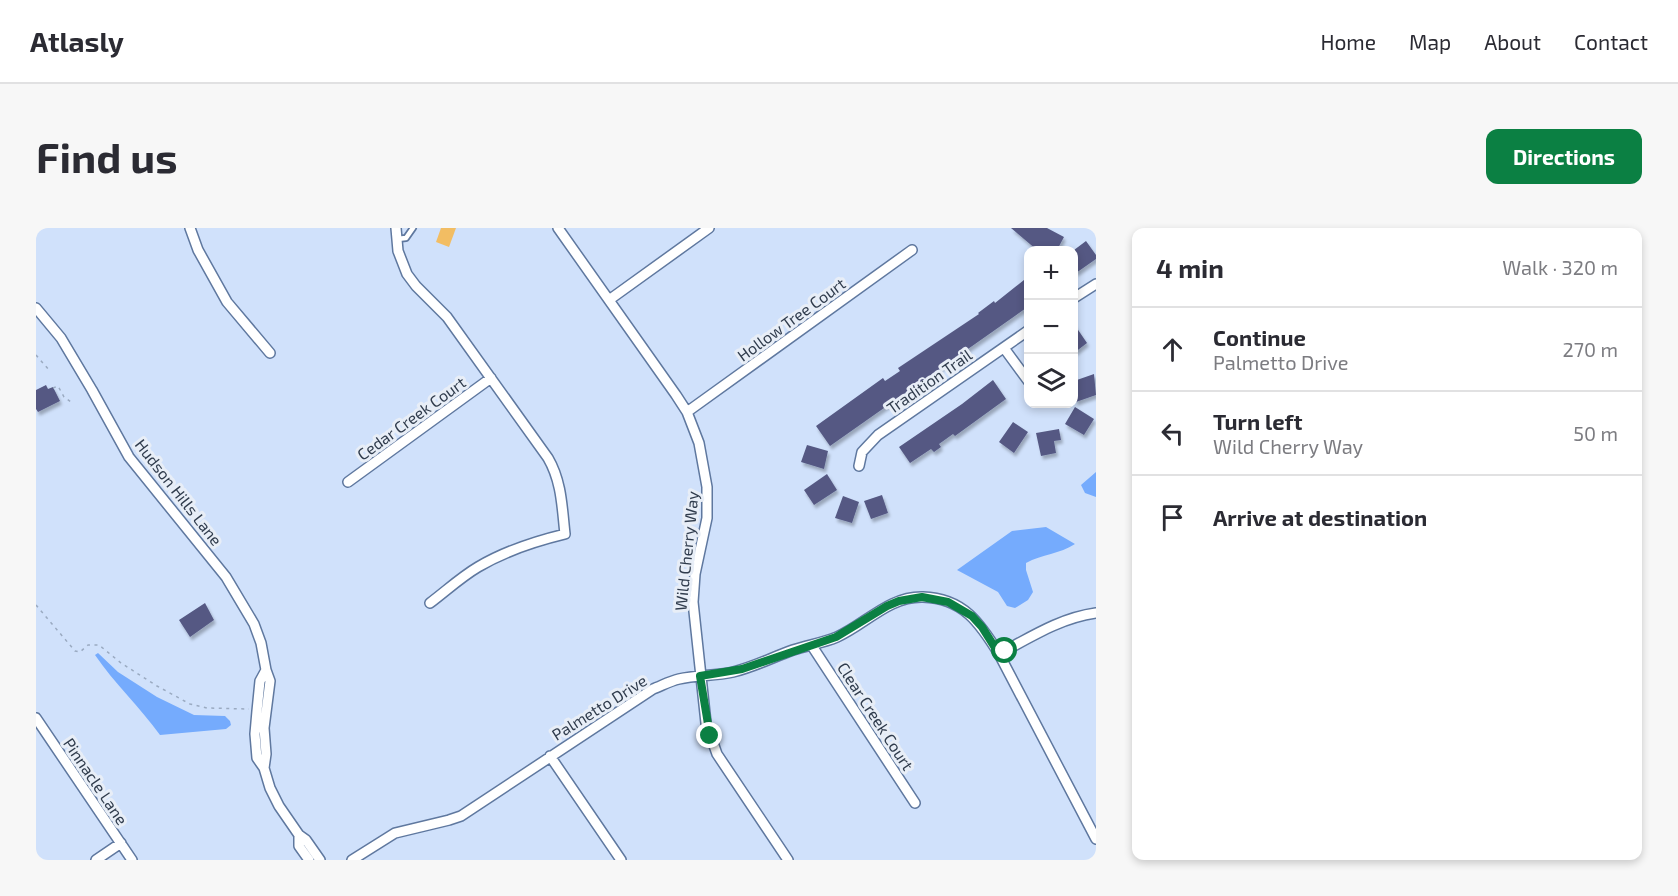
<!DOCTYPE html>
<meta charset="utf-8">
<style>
:root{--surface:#fff;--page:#f7f7f7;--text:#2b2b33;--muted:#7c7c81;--line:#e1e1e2;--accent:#0b8043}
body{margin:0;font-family:"Exo 2",sans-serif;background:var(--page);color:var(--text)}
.controls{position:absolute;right:18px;top:18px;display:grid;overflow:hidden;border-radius:12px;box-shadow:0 3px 9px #0003}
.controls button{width:54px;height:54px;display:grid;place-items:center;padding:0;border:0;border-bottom:2px solid var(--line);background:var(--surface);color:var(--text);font:30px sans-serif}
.stop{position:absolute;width:18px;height:18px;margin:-14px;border:4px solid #0b8043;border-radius:50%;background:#fff}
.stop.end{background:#0b8043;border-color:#fff;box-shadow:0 2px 6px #0008}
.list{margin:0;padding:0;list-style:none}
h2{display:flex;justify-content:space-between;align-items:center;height:78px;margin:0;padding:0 24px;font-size:26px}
h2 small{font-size:20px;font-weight:400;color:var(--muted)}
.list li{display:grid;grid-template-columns:39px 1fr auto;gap:18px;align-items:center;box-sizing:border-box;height:84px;padding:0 24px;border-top:2px solid var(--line)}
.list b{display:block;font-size:22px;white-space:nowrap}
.list p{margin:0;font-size:20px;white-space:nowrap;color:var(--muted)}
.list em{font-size:20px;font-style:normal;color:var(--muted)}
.icon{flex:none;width:33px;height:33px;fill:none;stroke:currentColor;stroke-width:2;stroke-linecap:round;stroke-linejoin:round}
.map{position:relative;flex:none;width:1060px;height:632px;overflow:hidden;border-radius:12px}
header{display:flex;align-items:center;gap:36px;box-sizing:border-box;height:84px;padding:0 30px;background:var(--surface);border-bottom:2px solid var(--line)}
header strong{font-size:28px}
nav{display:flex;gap:33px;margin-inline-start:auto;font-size:21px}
.intro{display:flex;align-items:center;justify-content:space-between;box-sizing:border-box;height:144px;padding:0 36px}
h1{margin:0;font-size:42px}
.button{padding:15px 27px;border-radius:12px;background:var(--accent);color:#fff;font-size:21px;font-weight:700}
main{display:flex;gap:36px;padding:0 36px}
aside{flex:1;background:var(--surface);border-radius:12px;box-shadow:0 3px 9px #0003}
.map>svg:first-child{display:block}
.green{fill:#f2bd63}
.water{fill:#75abfd}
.building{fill:#555983;filter:url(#shadow)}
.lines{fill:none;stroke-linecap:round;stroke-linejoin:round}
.service-casing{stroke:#5f789f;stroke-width:8}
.minor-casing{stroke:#5f789f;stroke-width:12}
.path{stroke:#9aaac1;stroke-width:1.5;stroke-dasharray:3 4.5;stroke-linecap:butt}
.service{stroke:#fff;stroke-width:4.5}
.minor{stroke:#fff;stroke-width:9}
.route{stroke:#0b8043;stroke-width:8}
.labels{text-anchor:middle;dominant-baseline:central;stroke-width:6;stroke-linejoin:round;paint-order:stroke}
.street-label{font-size:16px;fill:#303c4d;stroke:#e8eef7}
</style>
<header>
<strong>Atlasly</strong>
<nav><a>Home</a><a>Map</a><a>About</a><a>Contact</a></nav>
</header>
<div class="intro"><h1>Find us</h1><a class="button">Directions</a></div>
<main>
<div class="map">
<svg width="1060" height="632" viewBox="0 0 1060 632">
<defs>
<filter id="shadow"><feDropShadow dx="2" dy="3.5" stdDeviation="1.5" flood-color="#0004"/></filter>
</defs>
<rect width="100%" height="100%" fill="#d0e1fb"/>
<path class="green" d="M405,0H420L413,19L400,14Z"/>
<path class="water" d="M1060,244V269L1049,265L1045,257Z
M1010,299L1039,316C1024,326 1006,326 990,335V342L997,364L992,372L979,380L971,378L962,364L921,342L976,303Z
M62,425L82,444L121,469L158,487L189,488L194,493L195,497L190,501L124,507C104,479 78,455 59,427Z"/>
<path class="building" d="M975,0H1011L1028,9L1021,22H1001Z
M1050,13L1060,27V31L1040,45L1038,41V22Z
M993,48V78L794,218L780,198L847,150L849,153L864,143L862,140L943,86L942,85L958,73L959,75Z
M1038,96L1051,115L1038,125Z
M1058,146L1060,167L1040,174L1038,165V153Z
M957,152L970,171L919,208L917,206L903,216L905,219L898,224L895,221L874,235L863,219L926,176Z
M10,157L12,161L17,159L24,173L2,184L0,181V162Z
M1039,179L1058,191L1048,207L1029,196Z
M977,194L992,204L978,225L963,214Z
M1023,201L1025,212L1018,213L1020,225L1005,228L1000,205Z
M771,217L792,223L788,241L765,234Z
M791,246L801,262L778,277L768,262Z
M846,267L852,285L835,291L828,273Z
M807,268L823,274L816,295L799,290Z
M169,375L178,392L154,409L143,392Z"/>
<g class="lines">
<g class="service-casing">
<path id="service" d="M361,11L370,10L377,0"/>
</g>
<g class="minor-casing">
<path id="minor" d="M154,0L162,22L191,74L234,125
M360,0L362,23L371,46L380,58L411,89L512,230C526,254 526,280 529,306C500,313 469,323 442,339C425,349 410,363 394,375
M522,0L640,167L651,184L663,215L671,259V290L659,346L657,374L670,495L681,526L752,632
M1038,70L1060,56
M573,72L673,0
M0,80L25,110L56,162L93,229L190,349L218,396L225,415L230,442L234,453L228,500L230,526L228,540
M968,120L993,154
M651,184L876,22
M823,238L826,224L842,207L993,102
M312,254L455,150
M776,418L879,575
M963,426C995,409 1024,390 1060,385
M230,442L224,453L221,483L219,506L221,530L228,540L234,560L243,578L263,607L270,612L284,632
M0,490L96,632
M514,528L585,632
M263,607V618L273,632
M60,632L85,615
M316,632L359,605L413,592L425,588L617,461C625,458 634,453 643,451C660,447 679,448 697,444C718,439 737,429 757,422C772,417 787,415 801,409C830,396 853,368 887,369C927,370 944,395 963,426L1060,611"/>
</g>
<path class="path" d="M0,127L13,142
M17,160L22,158L28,169L35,174
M0,377L39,423L44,424L52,417H63L85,435L121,458L154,476L171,480L213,481"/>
<use href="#service" class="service"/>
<use href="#minor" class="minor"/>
</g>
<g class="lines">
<path class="route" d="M674,508L664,448L706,441L800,409L851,378L863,373L886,369L912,374L936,388L946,399L963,426L969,423"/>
</g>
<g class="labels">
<g class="street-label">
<text transform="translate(755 91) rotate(-36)">Hollow Tree Court</text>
<text transform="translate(893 153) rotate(-35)">Tradition Trail</text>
<text transform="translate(375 190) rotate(-36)">Cedar Creek Court</text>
<text transform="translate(143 264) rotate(52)">Hudson Hills Lane</text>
<text transform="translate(650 323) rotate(-84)">Wild Cherry Way</text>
<text transform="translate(563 479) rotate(-32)">Palmetto Drive</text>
<text transform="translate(840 488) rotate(57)">Clear Creek Court</text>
<text transform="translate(60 553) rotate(56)">Pinnacle Lane</text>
</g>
</g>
</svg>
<div class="controls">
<button>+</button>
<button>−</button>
<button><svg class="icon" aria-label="layers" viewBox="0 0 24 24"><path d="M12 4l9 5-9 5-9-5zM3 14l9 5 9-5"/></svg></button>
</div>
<div class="stop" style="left:969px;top:423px"></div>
<div class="stop end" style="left:674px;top:508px"></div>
</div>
<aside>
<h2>4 min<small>Walk · 320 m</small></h2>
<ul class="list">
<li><svg class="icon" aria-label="ahead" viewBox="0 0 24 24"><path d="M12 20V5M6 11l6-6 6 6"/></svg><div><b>Continue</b><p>Palmetto Drive</p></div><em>270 m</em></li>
<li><svg class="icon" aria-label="left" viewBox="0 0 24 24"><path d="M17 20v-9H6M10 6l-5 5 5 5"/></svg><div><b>Turn left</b><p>Wild Cherry Way</p></div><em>50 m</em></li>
<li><svg class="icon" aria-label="arrive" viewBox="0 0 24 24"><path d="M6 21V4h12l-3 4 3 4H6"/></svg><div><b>Arrive at destination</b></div></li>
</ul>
</aside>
</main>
